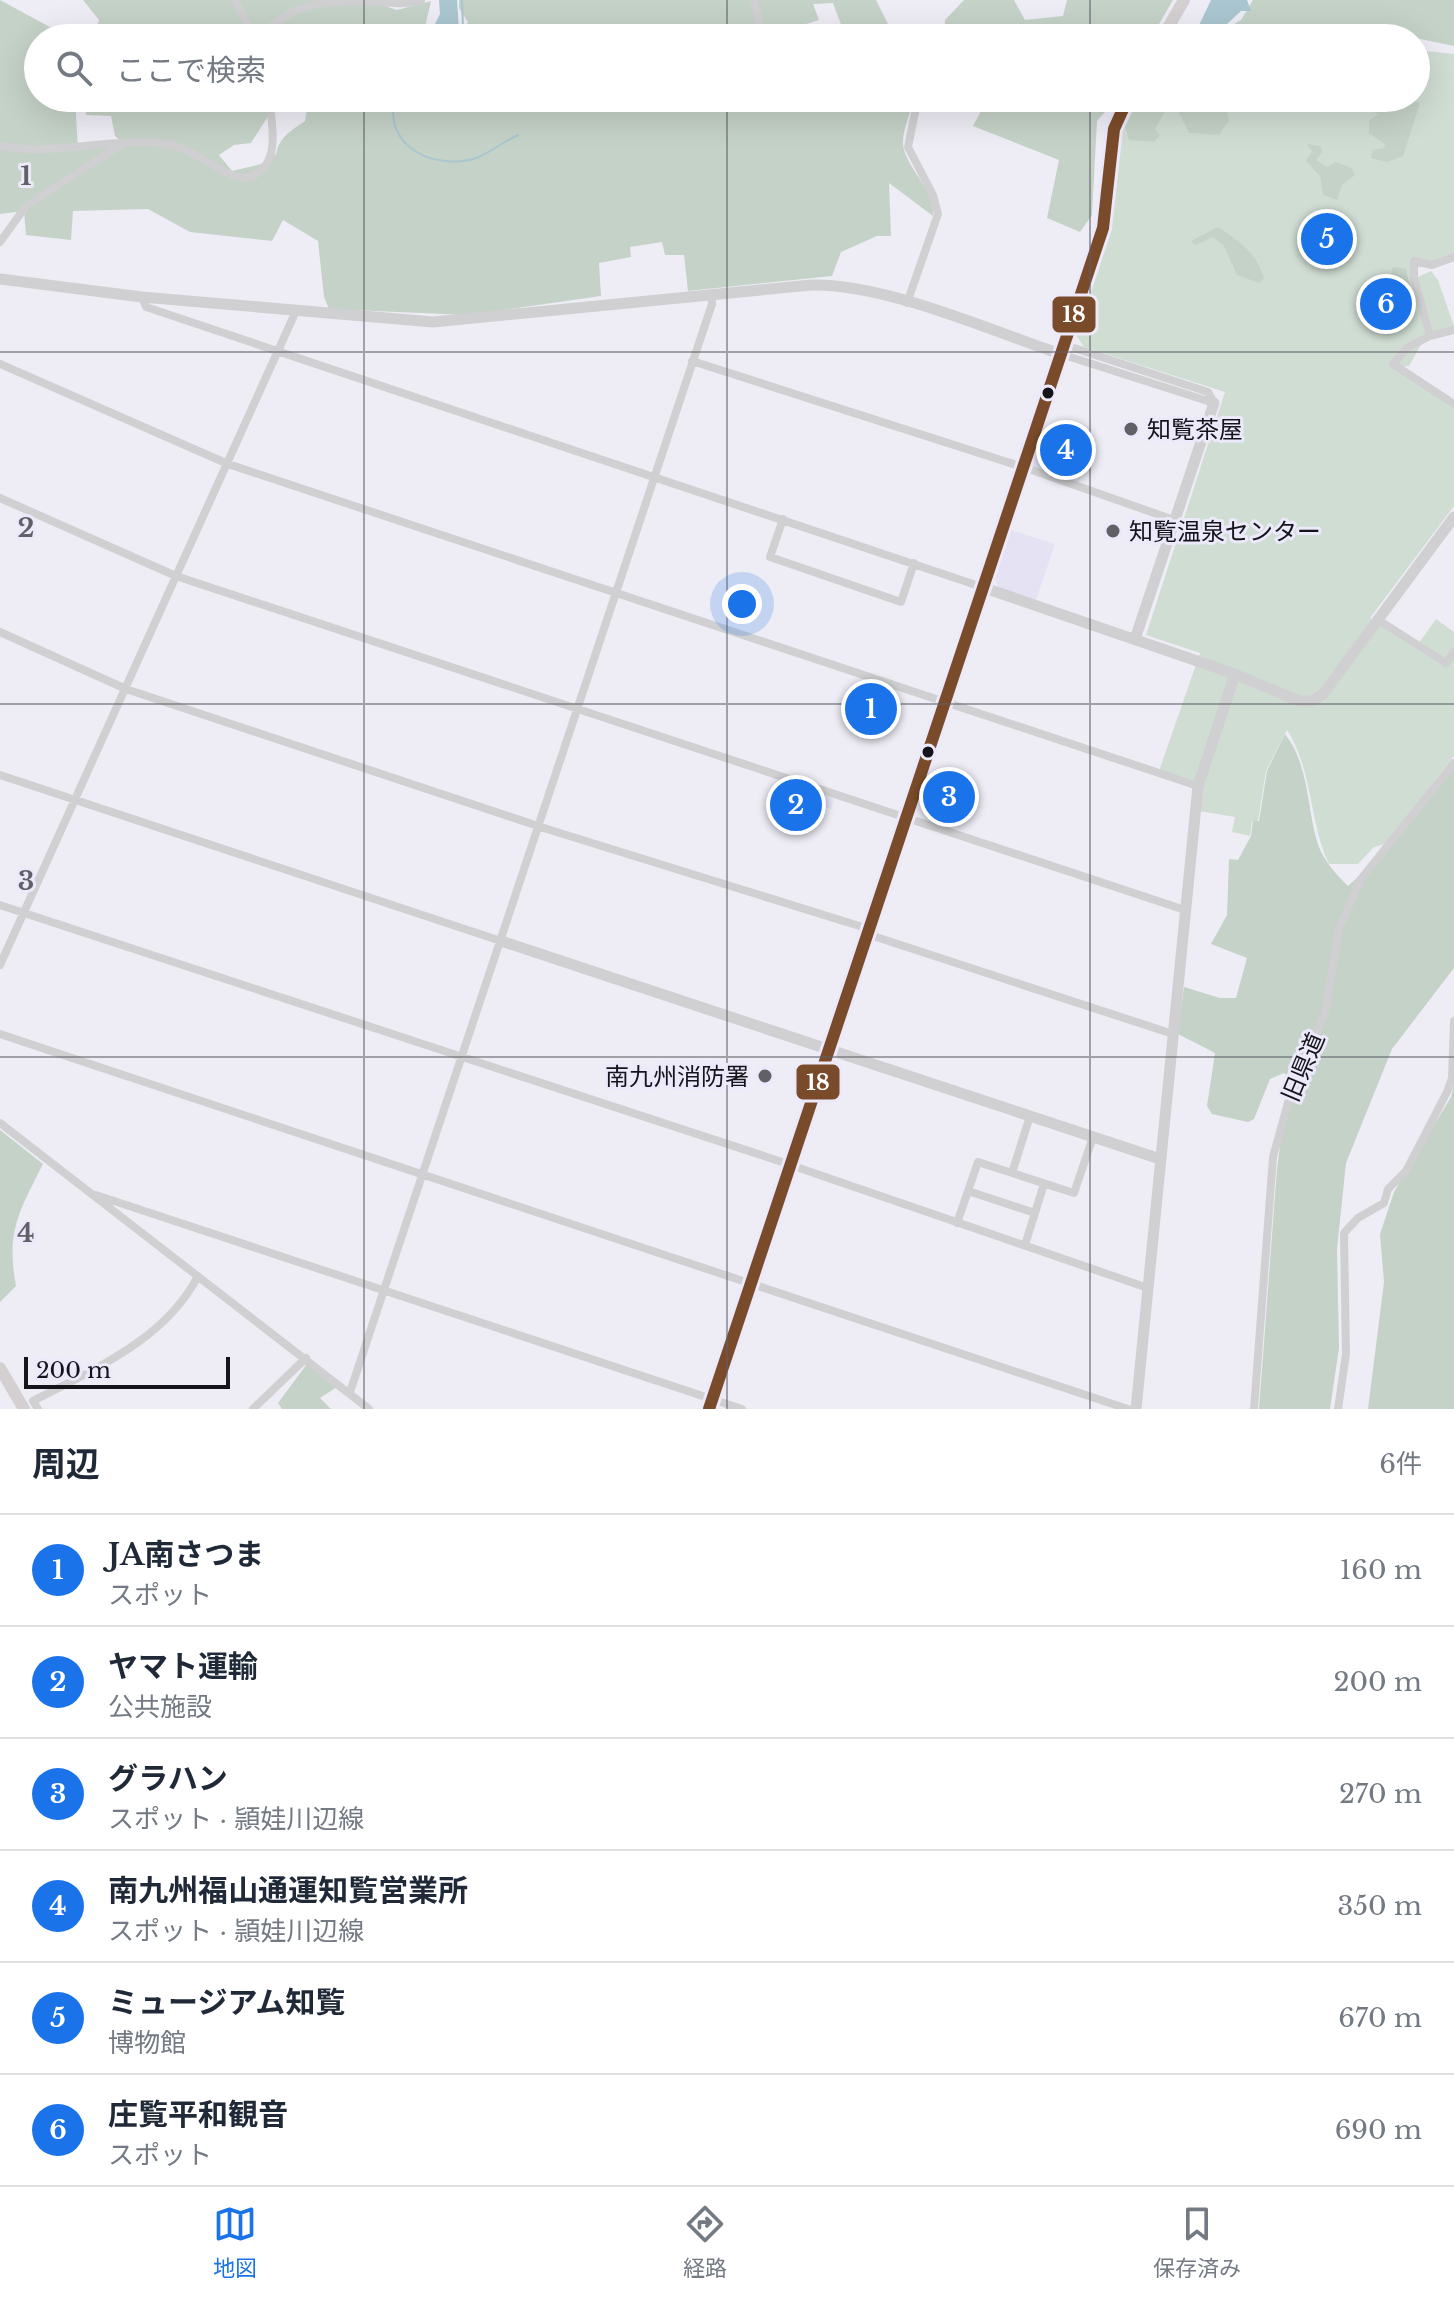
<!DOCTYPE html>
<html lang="ja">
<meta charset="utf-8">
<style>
:root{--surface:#fff;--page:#f6f6f7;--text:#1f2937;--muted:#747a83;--line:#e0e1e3;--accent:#1a73e8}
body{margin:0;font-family:"Libre Baskerville","Noto Sans JP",serif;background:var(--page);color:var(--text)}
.scale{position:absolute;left:24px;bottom:20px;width:206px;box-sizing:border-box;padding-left:8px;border:4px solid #15141a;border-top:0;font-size:22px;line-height:28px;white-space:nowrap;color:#15141a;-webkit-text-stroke:6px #ebe9fa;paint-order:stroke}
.you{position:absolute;left:742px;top:604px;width:28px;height:28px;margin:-20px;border:6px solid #fff;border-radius:50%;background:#1a73e8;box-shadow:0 0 0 12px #1a73e833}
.badge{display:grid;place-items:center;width:52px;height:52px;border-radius:50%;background:var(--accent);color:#fff;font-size:26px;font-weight:700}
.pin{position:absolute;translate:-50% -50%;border:4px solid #fff;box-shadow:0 2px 8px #0006}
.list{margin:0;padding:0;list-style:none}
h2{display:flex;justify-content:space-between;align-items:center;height:104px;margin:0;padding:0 32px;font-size:34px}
h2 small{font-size:26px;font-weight:400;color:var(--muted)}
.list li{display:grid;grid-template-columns:52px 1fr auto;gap:24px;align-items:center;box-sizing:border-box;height:112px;padding:0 32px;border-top:2px solid var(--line)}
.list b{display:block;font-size:30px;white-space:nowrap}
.list p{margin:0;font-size:26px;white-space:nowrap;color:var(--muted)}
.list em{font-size:26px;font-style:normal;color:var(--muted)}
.icon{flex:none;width:44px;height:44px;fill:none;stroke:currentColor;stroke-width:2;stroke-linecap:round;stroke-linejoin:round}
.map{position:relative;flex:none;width:1454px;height:1409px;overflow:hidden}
.search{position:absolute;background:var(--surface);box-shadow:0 8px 32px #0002;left:24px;right:24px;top:24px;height:88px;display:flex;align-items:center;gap:20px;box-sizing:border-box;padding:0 28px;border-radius:44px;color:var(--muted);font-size:30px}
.sheet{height:776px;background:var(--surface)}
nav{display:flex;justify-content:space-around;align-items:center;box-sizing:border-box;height:112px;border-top:2px solid var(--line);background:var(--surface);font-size:22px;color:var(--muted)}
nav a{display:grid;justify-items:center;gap:4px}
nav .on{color:var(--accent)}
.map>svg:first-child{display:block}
.built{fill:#e4e2f3}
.green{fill:#d0ddd3}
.forest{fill:#c5d2c7}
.water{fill:#aac6d0}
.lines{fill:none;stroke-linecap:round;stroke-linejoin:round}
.stream{stroke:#aac6d0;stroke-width:2}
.street{stroke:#d0d0d2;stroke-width:8}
.secondary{stroke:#d0d0d2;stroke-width:11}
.primary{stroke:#d4cfd1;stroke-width:12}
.bus-1-casing{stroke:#ebe9fa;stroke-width:18}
.bus-1{stroke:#7a4b2a;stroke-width:12}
.grid{fill:none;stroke:#616067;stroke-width:2;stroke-opacity:0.55}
.bus-dot{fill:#15141a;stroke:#ebe9fa;stroke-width:3}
.poi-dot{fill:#616067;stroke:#ebe9fa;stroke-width:3}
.labels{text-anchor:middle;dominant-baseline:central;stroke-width:6;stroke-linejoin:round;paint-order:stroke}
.poi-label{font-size:24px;fill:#15141a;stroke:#ebe9fa;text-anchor:start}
.street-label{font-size:24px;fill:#15141a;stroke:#ebe9fa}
.grid-label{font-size:26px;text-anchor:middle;font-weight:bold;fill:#616067;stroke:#ebe9fa;stroke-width:6;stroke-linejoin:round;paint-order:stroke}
.line-badge{stroke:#ebe9fa;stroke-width:3}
.badge-label{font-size:22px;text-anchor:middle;font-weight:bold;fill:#fff}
</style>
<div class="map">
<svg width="1454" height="1409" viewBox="0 0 1454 1409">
<rect width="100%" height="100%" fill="#eeedf6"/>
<path class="built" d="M1034,450L1084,467L1078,483L1032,467L1030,460Z
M1008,529L1055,544L1036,600L999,588L996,582L993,572Z
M808,790L834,798L831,809L821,806L814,826L798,820Z"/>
<path class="green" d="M1416,50L1454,54V254L1433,262L1411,257L1412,278L1426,336L1409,366L1402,367L1454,408V506L1370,618L1416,647L1436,619L1454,632V756L1385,844L1374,847L1358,864H1329C1309,822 1313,770 1287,730L1266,771L1258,821H1252L1250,836L1232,832L1235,817L1199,811L1202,785L1159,771L1200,653L1146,635L1225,392L1084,347L1074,332L1111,225L1120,138L1136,98H1416Z
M1431,271L1438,280L1454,326L1431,333L1416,278Z"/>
<path class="forest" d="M0,0L59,32L72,31V38H38V98H75L78,149L126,146L115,136L111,116L86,115L85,98H280L251,143L234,145L219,155L232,171L261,164L276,154C279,137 292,130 305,121L307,108L302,98H347L344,104L363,111L380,98H912C912,117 898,134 905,153C913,174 935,193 933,216L889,183L891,236H877L841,252L832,276L688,291L684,255H665L662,242L630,247L631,257L599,263L601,296L467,315L329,309L324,297L318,241L283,220L272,241L190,232L148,209L73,211L71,240L26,235L24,211L0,214Z
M83,0H368L397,10L431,1L425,27L396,29L389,38H93L99,20Z
M459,0H876L895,38H846L833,3L813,4L819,20L787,30L793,38H459L468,22L459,8Z
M964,0H1014L1025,20L1063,16L1067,0H1173L1151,38H945V20Z
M1253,0H1454V46L1416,38H1225L1229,27L1241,20Z
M988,98H1117L1097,121L1092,215L1080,232L1047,218L1059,160L973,126Z
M1141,98H1165L1166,110L1155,129L1160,135L1154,142L1129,140L1125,126Z
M1194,98L1227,112L1229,120L1219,135L1189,133L1176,107Z
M1361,98H1403L1420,103L1403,156L1387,162L1371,158L1372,150L1384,148L1385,144L1369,133V120L1378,115Z
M1307,144L1320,146L1323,151L1316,160L1327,167L1336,162L1351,168L1355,175L1342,185L1337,200L1323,195L1320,176L1306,161L1312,151Z
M1218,227C1238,240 1257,253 1264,278L1259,283L1237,275L1224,246L1213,237L1195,245L1191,241Z
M1393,267L1406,269L1411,292L1397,312L1388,315L1378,306Z
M1285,734C1308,763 1307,804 1316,838C1321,858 1334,872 1348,886L1393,845L1454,769V968L1392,1049L1346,1163L1337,1249L1339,1348L1330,1409H1259L1277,1169L1289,1078L1284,1073L1270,1079L1254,1119L1248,1122L1212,1114L1207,1106L1215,1053L1178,1034L1184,987L1220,998H1236L1247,958L1211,944L1227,915L1229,859L1238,860L1251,836L1253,821H1259L1267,771Z
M1454,1083V1409H1368L1384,1282L1380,1234L1394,1192L1451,1097Z
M0,1130L43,1164C19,1212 6,1231 16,1286L0,1302Z
M307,1364L337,1387L320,1398L331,1409H282L278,1403Z"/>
<path class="water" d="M439,0H457L459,31L451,38H428L440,14Z
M1211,0H1247L1251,11H1241L1226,25L1223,38H1193Z"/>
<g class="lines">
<path class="stream" d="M458,38L463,27L462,0
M395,98C382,149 439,172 479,157C492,151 505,141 518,135"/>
<path class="street" d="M235,0L255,38
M754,0L763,38
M261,38C292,0 329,0 378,2C393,3 407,5 421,0
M0,146C56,157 115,135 171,145C200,150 231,186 253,176C281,163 272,123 269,98
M0,242L26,206L122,144
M1454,257L1432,265L1414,261V278L1430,336L1408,347L1393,364L1454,404
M142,297L146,307L982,587
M907,303L938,214L933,195L908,147L918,98
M1430,336L1454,330
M1061,353L1074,348L1208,392L1214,403
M1061,354L1214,403
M692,361L1026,468L1174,520
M0,364L228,464L1198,786
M0,498L176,576L1185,910
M783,519L770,557L901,602L914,563
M1377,619L1446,663L1454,652
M0,632L126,689L547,829L869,929
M0,775L501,941
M0,905L779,1161L1148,1288
M867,934L1173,1034
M0,965L296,311
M0,1034L1128,1409
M0,1123L369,1409
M1012,1173L1030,1116
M968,1191L1035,1213
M96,1195L742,1409
M957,1223L978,1162L1074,1193L1093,1137
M1025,1245L1044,1184
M350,1392L712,304L711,294
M38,1409L33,1401C94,1369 165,1340 198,1276
M253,1409L306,1358
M1254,1409L1273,1157L1294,1081L1325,1013L1339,929L1361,879L1454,763
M1338,1409L1346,1354L1344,1233L1358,1218L1384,1203L1388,1189L1406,1171L1447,1092L1452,1078L1454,1021"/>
<path class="secondary" d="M0,279L142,297L433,322L811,285C884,283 989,330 1060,354
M982,587L1235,674L1299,701H1312L1323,694L1454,517
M1135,639L1214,403
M501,941L1160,1159
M1136,1409L1198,786L1235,674"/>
<path class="primary" d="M1162,38L1184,0
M0,1368L24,1409
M709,1409L1103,228L1114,129L1128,98"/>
<g class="bus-1-casing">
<path id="bus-1" d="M709,1409L1103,228L1114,129L1128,98"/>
</g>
<use href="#bus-1" class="bus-1"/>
</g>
<path class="grid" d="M364,0V38M727,0V38M1090,0V38M364,98V1409M727,98V1409M1090,98V1409M0,352H1454M0,704H1454M0,1057H1454"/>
<g class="bus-dot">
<circle cx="1048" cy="393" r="7"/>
<circle cx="928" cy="752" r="7"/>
</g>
<g class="poi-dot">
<circle cx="1131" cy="429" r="8"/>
<circle cx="1113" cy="531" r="8"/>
<circle cx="765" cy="1076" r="8"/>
</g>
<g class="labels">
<g class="poi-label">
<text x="1147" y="429">知覧茶屋</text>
<text x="1129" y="531">知覧温泉センター</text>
<text x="749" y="1076" text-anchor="end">南九州消防署</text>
</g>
<g class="street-label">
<text transform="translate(1303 1067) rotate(-67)">旧県道</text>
</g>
</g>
<g class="grid-label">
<text x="26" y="185">1</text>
<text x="26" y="537">2</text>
<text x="26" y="890">3</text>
<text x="26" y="1242">4</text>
</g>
<g class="line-badge">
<rect x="1051" y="295" width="46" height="39" rx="8" fill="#7a4b2a"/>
<rect x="795" y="1063" width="46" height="38" rx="8" fill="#7a4b2a"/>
</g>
<g class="badge-label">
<text x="1074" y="322">18</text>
<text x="818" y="1090">18</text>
</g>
</svg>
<div class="scale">200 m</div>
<div class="you"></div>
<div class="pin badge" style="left:871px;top:709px">1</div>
<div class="pin badge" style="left:796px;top:805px">2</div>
<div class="pin badge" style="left:949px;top:797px">3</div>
<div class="pin badge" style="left:1066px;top:450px">4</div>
<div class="pin badge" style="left:1327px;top:239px">5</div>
<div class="pin badge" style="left:1386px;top:304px">6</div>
<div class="search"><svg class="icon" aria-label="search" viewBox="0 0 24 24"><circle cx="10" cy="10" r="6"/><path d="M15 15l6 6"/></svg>ここで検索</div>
</div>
<section class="sheet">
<h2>周辺<small>6件</small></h2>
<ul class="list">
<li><span class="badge">1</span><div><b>JA南さつま</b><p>スポット</p></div><em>160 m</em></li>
<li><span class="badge">2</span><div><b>ヤマト運輸</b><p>公共施設</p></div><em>200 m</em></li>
<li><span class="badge">3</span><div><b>グラハン</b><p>スポット · 頴娃川辺線</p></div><em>270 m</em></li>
<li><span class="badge">4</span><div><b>南九州福山通運知覧営業所</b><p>スポット · 頴娃川辺線</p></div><em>350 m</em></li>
<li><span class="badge">5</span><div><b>ミュージアム知覧</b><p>博物館</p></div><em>670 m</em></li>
<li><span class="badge">6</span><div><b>庄覧平和観音</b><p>スポット</p></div><em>690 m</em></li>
</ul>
</section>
<nav>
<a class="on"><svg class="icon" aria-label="map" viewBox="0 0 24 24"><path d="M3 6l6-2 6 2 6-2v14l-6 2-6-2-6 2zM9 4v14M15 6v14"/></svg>地図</a>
<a><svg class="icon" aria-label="directions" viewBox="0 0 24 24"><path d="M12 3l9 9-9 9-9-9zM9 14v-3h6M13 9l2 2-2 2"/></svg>経路</a>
<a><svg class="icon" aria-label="saved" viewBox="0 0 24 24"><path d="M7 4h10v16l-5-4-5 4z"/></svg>保存済み</a>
</nav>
